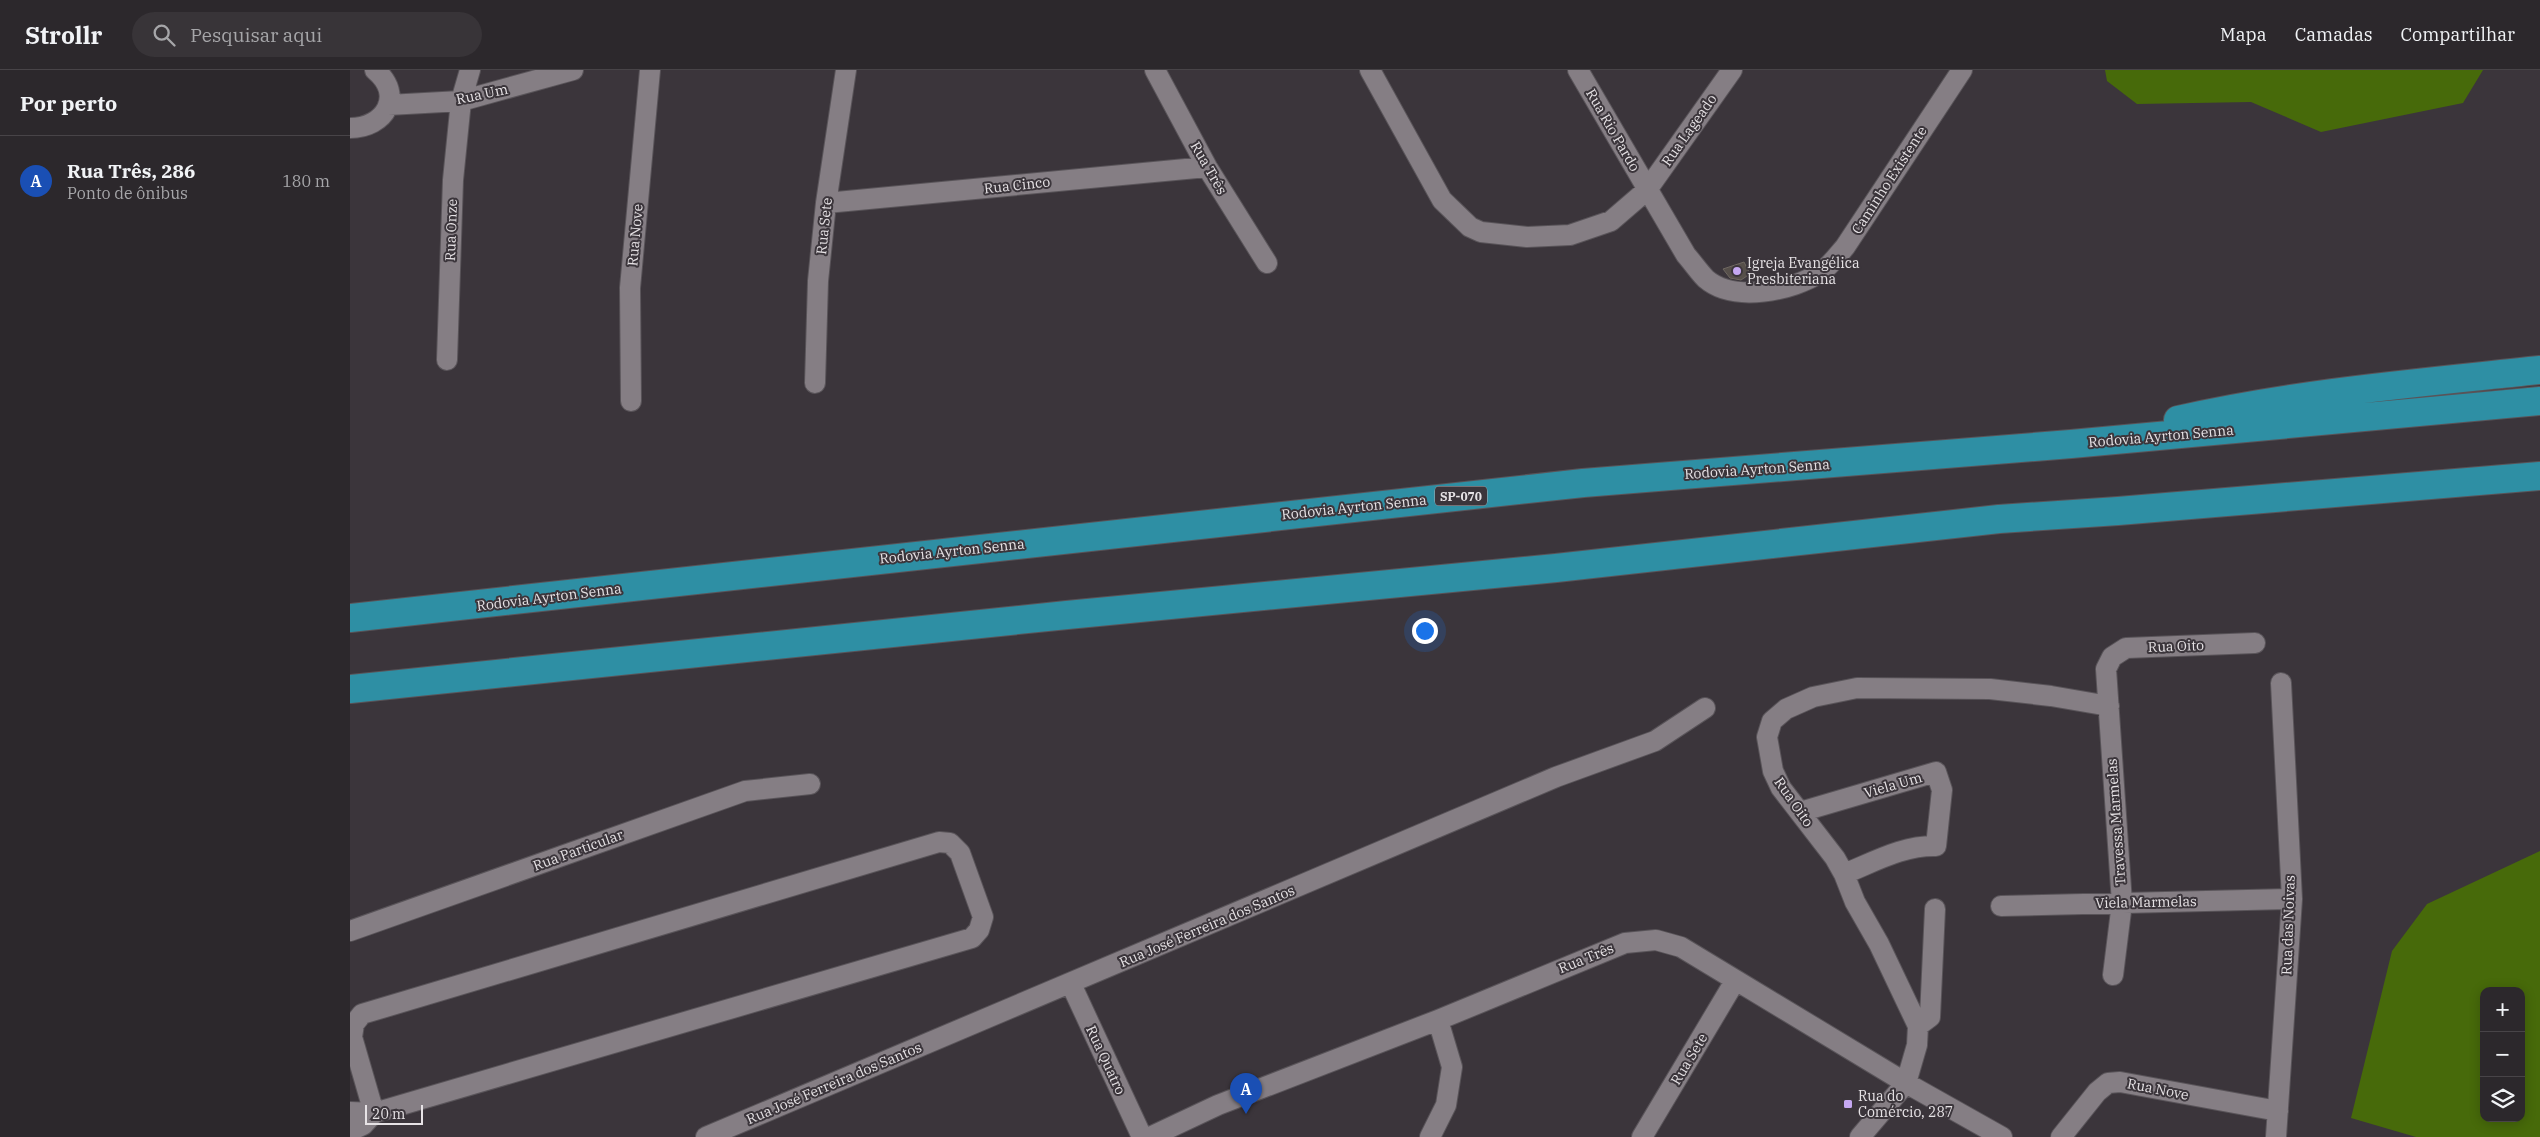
<!DOCTYPE html>
<html lang="pt">
<meta charset="utf-8">
<style>
:root{--surface:#2c282c;--page:#383438;--text:#f1f3f6;--muted:#a6a6a9;--line:#484448;--accent:#1a73e8}
body{margin:0;font-family:"IBM Plex Serif",serif;background:var(--page);color:var(--text)}
.controls{position:absolute;right:15px;bottom:15px;display:grid;overflow:hidden;border-radius:10px;box-shadow:0 2px 12px #0003}
.controls button{width:45px;height:45px;display:grid;place-items:center;padding:0;border:0;border-bottom:1px solid var(--line);background:var(--surface);color:var(--text);font:25px sans-serif}
.scale{position:absolute;left:15px;bottom:12px;width:58px;box-sizing:border-box;padding-left:5px;border:2px solid #e6e2e5;border-top:0;font-size:14px;line-height:18px;white-space:nowrap;color:#e6e2e5;-webkit-text-stroke:4px #3b353b;paint-order:stroke}
.you{position:absolute;left:1074px;top:560px;width:18px;height:18px;margin:-12px;border:4px solid #fff;border-radius:50%;background:#1a73e8;box-shadow:0 0 0 8px #1a73e833}
.badge{display:grid;place-items:center;width:32px;height:32px;border-radius:50%;background:var(--accent);color:#fff;font-size:16px;font-weight:700}
.pin{position:absolute;translate:-50% -41px;filter:drop-shadow(0 1px 2px #0008)}
.pin::after{content:'';position:absolute;top:26px;width:18px;height:15px;background:inherit;clip-path:polygon(0 0,100% 0,50% 100%)}
.list{margin:0;padding:0;list-style:none}
h2{display:flex;justify-content:space-between;align-items:center;height:65px;margin:0;padding:0 20px;font-size:21px}
h2 small{font-size:16px;font-weight:400;color:var(--muted)}
.list li{display:grid;grid-template-columns:32px 1fr auto;gap:15px;align-items:center;box-sizing:border-box;height:90px;padding:0 20px;border-top:1px solid var(--line)}
.list b{display:block;font-size:19px;white-space:nowrap}
.list p{margin:0;font-size:16px;white-space:nowrap;color:var(--muted)}
.list em{font-size:16px;font-style:normal;color:var(--muted)}
.icon{flex:none;width:28px;height:28px;fill:none;stroke:currentColor;stroke-width:2;stroke-linecap:round;stroke-linejoin:round}
.map{position:relative;flex:none;width:2190px;height:1067px;overflow:hidden}
header{display:flex;align-items:center;gap:30px;box-sizing:border-box;height:70px;padding:0 25px;background:var(--surface);border-bottom:1px solid var(--line)}
header strong{font-size:24px}
nav{display:flex;gap:28px;margin-inline-start:auto;font-size:18px}
.search{width:350px;height:45px;background:var(--page);display:flex;align-items:center;gap:12px;box-sizing:border-box;padding:0 18px;border-radius:28px;color:var(--muted);font-size:19px}
main{display:flex}
aside{flex:1;background:var(--surface)}
.map>svg:first-child{display:block}
.forest{fill:#476a0a;fill-rule:evenodd}
.building{fill:#564f4a;stroke:#6e6761}
.lines{fill:none;stroke-linecap:round;stroke-linejoin:round}
.minor-casing{stroke:#595459;stroke-width:22}
.highway-casing{stroke:#595459;stroke-width:30}
.minor{stroke:#857e84;stroke-width:20}
.highway{stroke:#2e8fa4;stroke-width:28}
.poi-dot{fill:#c5a7f1;stroke:#3b353b;stroke-width:2}
.labels{text-anchor:middle;dominant-baseline:central;stroke-width:4;stroke-linejoin:round;paint-order:stroke}
.shield{fill:#3b353b;stroke:#b3aeb2;stroke-width:1}
.shield-label{font-size:12px;font-weight:bold;fill:#e6e2e5}
.street-label{font-size:14px;fill:#e6e2e5;stroke:#3b353b}
.poi-label{font-size:14px;fill:#e6e2e5;stroke:#3b353b;text-anchor:start}
</style>
<header>
<strong>Strollr</strong>
<div class="search"><svg class="icon" aria-label="search" viewBox="0 0 24 24"><circle cx="10" cy="10" r="6"/><path d="M15 15l6 6"/></svg>Pesquisar aqui</div>
<nav><a>Mapa</a><a>Camadas</a><a>Compartilhar</a></nav>
</header>
<main>
<aside>
<h2>Por perto<small></small></h2>
<ul class="list">
<li><span class="badge" style="background:#1a4fb4">A</span><div><b>Rua Três, 286</b><p>Ponto de ônibus</p></div><em>180 m</em></li>
</ul>
</aside>
<div class="map">
<svg width="2190" height="1067" viewBox="0 0 2190 1067">
<rect width="100%" height="100%" fill="#3b353b"/>
<path class="forest" d="M1755,0H2133L2113,33L1971,62L1901,32L1787,34L1757,11Z
M2190,781V1067H2066L2001,1048L2042,881L2077,834ZM2134,921H2171V1048H2134Z"/>
<path class="building" d="M1394,192L1400,204L1391,210L1380,208L1373,199Z"/>
<g class="lines">
<g class="minor-casing">
<path id="minor" d="M805,0L857,97L917,193
M1020,0L1092,130L1120,157L1131,162L1177,167L1220,165L1261,151L1297,120L1382,0
M1228,0L1336,185C1343,193 1349,202 1356,209C1384,233 1443,221 1471,202C1480,196 1488,185 1495,177L1612,0
M38,35L111,31L223,0
M0,58C35,58 55,25 25,0
M476,133L857,97
M97,290L103,110L111,31L120,0
M465,313L468,211L476,133L496,0
M281,331L280,218L300,0
M1450,742L1586,702L1592,720L1586,776C1554,775 1524,792 1494,804
M1651,836L1942,829
M0,861L395,721L460,714
M1763,905L1772,833L1756,599L1762,587L1776,578L1905,573
M721,914L792,1067
M1568,956L1580,947L1585,839
M0,1042L24,1043L622,868L629,860L633,847L610,783L600,773L589,772L12,944L4,954L2,967L24,1043
M0,1061L13,1055L24,1043
M356,1067L1206,707L1305,671L1355,638
M800,1067L868,1035L1088,950L1275,873L1306,870L1331,877L1556,1013L1652,1067
M1080,1067L1096,1035L1102,997L1088,950
M1292,1067L1385,911
M1510,1067L1556,1013L1567,975L1568,956L1529,874L1505,832L1494,804L1485,788L1431,718L1423,701L1417,667L1422,651L1436,639L1463,627L1507,618L1640,619L1701,626L1759,636
M1711,1067L1747,1022L1758,1013L1770,1012L1928,1041
M1926,1067L1942,829L1931,613"/>
</g>
<g class="highway-casing">
<path id="highway" d="M1828,350C1946,323 2069,313 2190,300
M0,548L1233,413L1721,374L2190,331
M0,619L717,545L1206,498L1649,449L1768,441L2190,406"/>
</g>
<use href="#minor" class="minor"/>
<use href="#highway" class="highway"/>
</g>
<g class="poi-dot">
<circle cx="1387" cy="201" r="5"/>
<rect x="1493" y="1029" width="10" height="10" rx="2.5"/>
</g>
<g class="labels">
<rect class="shield" x="1085" y="416.5" width="52" height="19" rx="4"/>
<g class="shield-label">
<text x="1111" y="426">SP-070</text>
</g>
<g class="street-label">
<text transform="translate(132 24) rotate(-12)">Rua Um</text>
<text transform="translate(1263 60) rotate(60)">Rua Rio Pardo</text>
<text transform="translate(1339 60) rotate(-55)">Rua Lageado</text>
<text transform="translate(859 98) rotate(60)">Rua Três</text>
<text transform="translate(1539 110) rotate(-57)">Caminho Existente</text>
<text transform="translate(667 115) rotate(-6)">Rua Cinco</text>
<text transform="translate(474 156) rotate(-84)">Rua Sete</text>
<text transform="translate(101 160) rotate(-88)">Rua Onze</text>
<text transform="translate(285 165) rotate(-85)">Rua Nove</text>
<text transform="translate(1811 366) rotate(-5)">Rodovia Ayrton Senna</text>
<text transform="translate(1407 399) rotate(-4)">Rodovia Ayrton Senna</text>
<text transform="translate(1004 437) rotate(-6)">Rodovia Ayrton Senna</text>
<text transform="translate(602 481) rotate(-6)">Rodovia Ayrton Senna</text>
<text transform="translate(199 527) rotate(-7)">Rodovia Ayrton Senna</text>
<text transform="translate(1826 576) rotate(-2)">Rua Oito</text>
<text transform="translate(1543 715) rotate(-16)">Viela Um</text>
<text transform="translate(1444 732) rotate(55)">Rua Oito</text>
<text transform="translate(1766 752) rotate(-94)">Travessa Marmelas</text>
<text transform="translate(228 780) rotate(-20)">Rua Particular</text>
<text transform="translate(1796 832) rotate(-1)">Viela Marmelas</text>
<text transform="translate(1938 855) rotate(-88)">Rua das Noivas</text>
<text transform="translate(857 856) rotate(-23)">Rua José Ferreira dos Santos</text>
<text transform="translate(1236 888) rotate(-22)">Rua Três</text>
<text transform="translate(1339 989) rotate(-59)">Rua Sete</text>
<text transform="translate(756 990) rotate(65)">Rua Quatro</text>
<text transform="translate(484 1013) rotate(-23)">Rua José Ferreira dos Santos</text>
<text transform="translate(1808 1019) rotate(11)">Rua Nove</text>
</g>
<g class="poi-label">
<text x="1397" y="193">Igreja Evangélica<tspan x="1397" dy="16">Presbiteriana</tspan></text>
<text x="1508" y="1026">Rua do<tspan x="1508" dy="16">Comércio, 287</tspan></text>
</g>
</g>
</svg>
<div class="controls">
<button>+</button>
<button>−</button>
<button><svg class="icon" aria-label="layers" viewBox="0 0 24 24"><path d="M12 4l9 5-9 5-9-5zM3 14l9 5 9-5"/></svg></button>
</div>
<div class="scale">20 m</div>
<div class="you"></div>
<div class="pin badge" style="left:896px;top:1044px;background:#1a4fb4">A</div>
</div>
</main>
